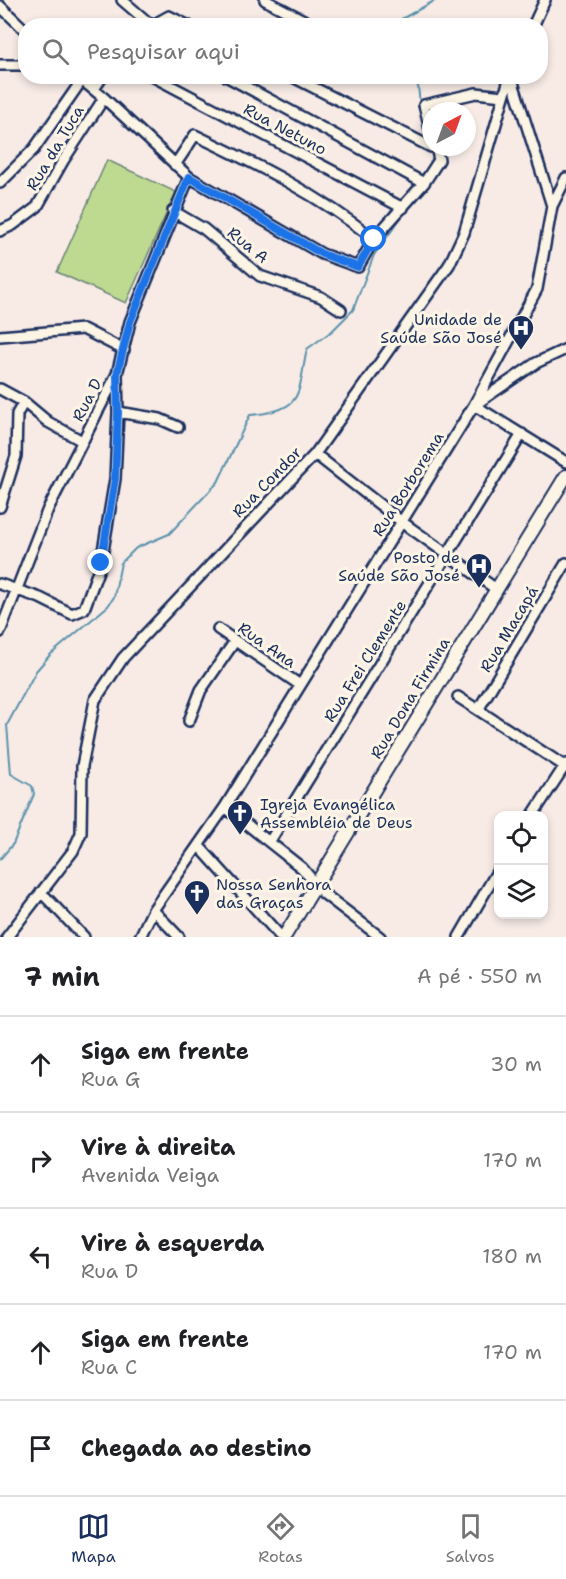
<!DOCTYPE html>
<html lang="pt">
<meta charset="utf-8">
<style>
:root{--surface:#fff;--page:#f6f6f6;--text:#202124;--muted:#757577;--line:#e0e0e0;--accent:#1b2f5e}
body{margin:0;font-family:"Shantell Sans",sans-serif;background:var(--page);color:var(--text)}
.controls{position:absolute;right:18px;bottom:18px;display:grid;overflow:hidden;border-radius:12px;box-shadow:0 3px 9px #0003}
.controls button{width:54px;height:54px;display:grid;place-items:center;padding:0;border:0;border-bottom:2px solid var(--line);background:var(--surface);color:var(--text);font:30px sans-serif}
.compass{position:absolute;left:422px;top:102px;width:54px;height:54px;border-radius:50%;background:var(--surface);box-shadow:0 3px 9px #0003;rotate:41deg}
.stop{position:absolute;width:18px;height:18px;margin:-14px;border:4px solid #1a73e8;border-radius:50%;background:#fff}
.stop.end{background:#1a73e8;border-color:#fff;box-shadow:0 2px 6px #0008}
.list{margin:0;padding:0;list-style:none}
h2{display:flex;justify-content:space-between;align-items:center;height:78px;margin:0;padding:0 24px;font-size:26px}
h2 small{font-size:20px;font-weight:400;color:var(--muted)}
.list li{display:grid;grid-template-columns:39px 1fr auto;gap:18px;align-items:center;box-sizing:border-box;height:96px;padding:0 24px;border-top:2px solid var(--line)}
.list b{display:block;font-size:22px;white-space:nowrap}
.list p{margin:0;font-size:20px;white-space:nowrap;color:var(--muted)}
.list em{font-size:20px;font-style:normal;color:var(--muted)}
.icon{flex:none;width:33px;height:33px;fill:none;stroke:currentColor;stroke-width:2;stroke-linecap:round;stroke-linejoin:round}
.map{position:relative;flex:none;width:566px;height:937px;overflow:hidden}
.search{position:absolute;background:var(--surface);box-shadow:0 3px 9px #0003;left:18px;right:18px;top:18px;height:66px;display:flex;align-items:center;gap:15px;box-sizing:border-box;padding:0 21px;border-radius:24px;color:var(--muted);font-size:22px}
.sheet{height:558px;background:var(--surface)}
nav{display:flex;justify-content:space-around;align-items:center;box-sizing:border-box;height:84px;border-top:2px solid var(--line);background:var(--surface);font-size:16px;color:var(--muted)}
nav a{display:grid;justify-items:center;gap:3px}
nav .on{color:var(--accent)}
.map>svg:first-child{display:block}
.pitch{fill:#beda91;stroke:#6c8478;stroke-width:1.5}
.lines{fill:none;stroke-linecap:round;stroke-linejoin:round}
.stream{stroke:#5a92ac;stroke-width:2}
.minor-casing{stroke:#1b2f5e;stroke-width:14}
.tertiary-casing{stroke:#1b2f5e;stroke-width:16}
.minor{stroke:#fcf5e5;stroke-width:9}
.tertiary{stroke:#fcf5e5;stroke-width:12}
.route{stroke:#1a73e8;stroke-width:8}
.labels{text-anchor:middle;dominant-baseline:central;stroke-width:6;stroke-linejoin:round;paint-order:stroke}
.street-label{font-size:16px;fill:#1b2f5e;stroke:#fcf5e5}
.poi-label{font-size:16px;fill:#1b2f5e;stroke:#fcf5e5;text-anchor:end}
</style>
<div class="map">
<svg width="566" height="937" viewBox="0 0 566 937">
<rect width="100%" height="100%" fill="#f8ebe6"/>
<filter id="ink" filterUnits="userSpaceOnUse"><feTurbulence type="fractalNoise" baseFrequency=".0167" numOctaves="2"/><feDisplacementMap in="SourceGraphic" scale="12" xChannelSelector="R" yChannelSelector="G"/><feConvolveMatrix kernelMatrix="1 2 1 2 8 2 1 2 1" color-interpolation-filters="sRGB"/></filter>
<g filter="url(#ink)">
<path class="pitch" d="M107,160L176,192L126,303L57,272Z"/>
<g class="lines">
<path class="stream" d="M396,26L398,21L436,0
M409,76L418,86L420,104
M0,859L13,844L34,794L32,786L11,774L7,725L36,671L50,655L108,606L114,597L121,563L136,548L169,534L218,482L250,415C305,410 297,395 307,349L332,331L353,310L374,255L414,200"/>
<g class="minor-casing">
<path id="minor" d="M122,0L151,25
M265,0L315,26
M0,6L26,31
M151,26L169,16L189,26
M533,26L545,0
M0,65H26
M77,76L104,98L189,177L322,254L358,267L374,239L424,183L439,160L436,147
M152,76L403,208
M226,76L424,183
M291,76L431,147
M94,89L103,76
M431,133L424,105L476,93L503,96
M175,165L195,135C258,165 319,195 374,239
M0,183L34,149L82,80
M552,206L566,178
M173,211L204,229L260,276L321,297L341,310
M0,231L13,225L37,207L63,161L104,98
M0,336L83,329L124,350
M0,389L24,402L48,422L82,441
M476,404L536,363L566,349
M474,405L566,462
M118,412L160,419L178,427
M315,454L402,522L496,589
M0,507L16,456L17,414L24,402
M0,584L40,598L72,614L84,609L101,563L115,479L118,412L117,374
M218,629L300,685
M0,632L48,509L117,374L130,322L189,177
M458,697L566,767
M478,710L566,563
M189,721L201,690L235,641
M225,807L302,868L324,894L380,937
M532,816L566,764
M270,841L522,434
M199,846L281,937
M41,892L84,937
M153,910L179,937
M7,937L73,851L81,833L82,766L95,700L123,658L315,454L449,265L464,233L510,76
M140,937L153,910L225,807L474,405L537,289L552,206L511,76
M459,937L498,870"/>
</g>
<g class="tertiary-casing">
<path id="tertiary" d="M284,937L566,476"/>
</g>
<use href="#minor" class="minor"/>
<use href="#tertiary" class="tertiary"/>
</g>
</g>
<g class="lines" filter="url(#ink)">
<path class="route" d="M101,563L115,479L118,412L117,374L130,322L189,177L322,254L358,267L374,239"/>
</g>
<defs>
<g id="hospital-pin" transform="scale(1.35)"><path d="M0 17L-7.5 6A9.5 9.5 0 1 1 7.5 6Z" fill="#1b2f5e" stroke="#fcf5e5"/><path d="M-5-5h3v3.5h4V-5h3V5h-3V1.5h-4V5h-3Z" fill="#fff"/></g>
<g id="church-pin" transform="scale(1.35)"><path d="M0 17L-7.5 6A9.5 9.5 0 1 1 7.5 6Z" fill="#1b2f5e" stroke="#fcf5e5"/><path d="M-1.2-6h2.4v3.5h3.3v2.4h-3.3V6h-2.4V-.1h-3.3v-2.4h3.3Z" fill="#fff"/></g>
</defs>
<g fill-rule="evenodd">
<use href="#hospital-pin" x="521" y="328"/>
<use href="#hospital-pin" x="479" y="566"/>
<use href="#church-pin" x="240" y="813"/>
<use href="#church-pin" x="197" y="893"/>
</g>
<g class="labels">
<g class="street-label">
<text transform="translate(285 129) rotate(28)">Rua Netuno</text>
<text transform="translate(55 148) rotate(-59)">Rua da Tuca</text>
<text transform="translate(248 245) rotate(39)">Rua A</text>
<text transform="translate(87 400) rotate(-63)">Rua D</text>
<text transform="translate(267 482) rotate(-46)">Rua Condor</text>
<text transform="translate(408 484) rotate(-58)">Rua Borborema</text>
<text transform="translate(509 629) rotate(-59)">Rua Macapá</text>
<text transform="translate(267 645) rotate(35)">Rua Ana</text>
<text transform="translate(365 661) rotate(-58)">Rua Frei Clemente</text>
<text transform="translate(410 698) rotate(-59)">Rua Dona Firmina</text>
</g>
<g class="poi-label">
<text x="502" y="319">Unidade de<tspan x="502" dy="18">Saúde São José</tspan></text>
<text x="460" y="557">Posto de<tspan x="460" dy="18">Saúde São José</tspan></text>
<text x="260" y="804" text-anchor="start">Igreja Evangélica<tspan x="260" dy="18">Assembléia de Deus</tspan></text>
<text x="216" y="884" text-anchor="start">Nossa Senhora<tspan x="216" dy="18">das Graças</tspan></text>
</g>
</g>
</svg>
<div class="controls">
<button><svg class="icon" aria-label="locate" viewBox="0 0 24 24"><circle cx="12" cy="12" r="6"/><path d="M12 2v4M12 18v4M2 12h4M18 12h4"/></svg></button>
<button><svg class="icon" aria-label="layers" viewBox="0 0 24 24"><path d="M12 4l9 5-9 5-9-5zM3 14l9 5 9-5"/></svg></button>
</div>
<svg class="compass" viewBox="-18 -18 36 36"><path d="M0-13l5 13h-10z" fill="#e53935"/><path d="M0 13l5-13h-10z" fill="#757577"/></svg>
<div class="stop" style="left:374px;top:239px"></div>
<div class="stop end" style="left:101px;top:563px"></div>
<div class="search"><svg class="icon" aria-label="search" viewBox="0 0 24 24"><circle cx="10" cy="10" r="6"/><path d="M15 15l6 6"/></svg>Pesquisar aqui</div>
</div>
<section class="sheet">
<h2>7 min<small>A pé · 550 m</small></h2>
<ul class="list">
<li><svg class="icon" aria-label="ahead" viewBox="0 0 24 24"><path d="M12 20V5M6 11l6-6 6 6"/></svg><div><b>Siga em frente</b><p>Rua G</p></div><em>30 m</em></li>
<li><svg class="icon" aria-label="right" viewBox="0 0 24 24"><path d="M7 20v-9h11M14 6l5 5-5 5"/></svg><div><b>Vire à direita</b><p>Avenida Veiga</p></div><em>170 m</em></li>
<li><svg class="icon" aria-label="left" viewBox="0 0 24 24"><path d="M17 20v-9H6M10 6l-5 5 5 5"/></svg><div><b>Vire à esquerda</b><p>Rua D</p></div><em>180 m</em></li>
<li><svg class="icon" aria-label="ahead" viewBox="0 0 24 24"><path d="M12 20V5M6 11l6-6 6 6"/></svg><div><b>Siga em frente</b><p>Rua C</p></div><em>170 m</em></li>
<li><svg class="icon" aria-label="arrive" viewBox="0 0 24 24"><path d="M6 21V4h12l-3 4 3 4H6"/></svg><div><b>Chegada ao destino</b></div></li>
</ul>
</section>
<nav>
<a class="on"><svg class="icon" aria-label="map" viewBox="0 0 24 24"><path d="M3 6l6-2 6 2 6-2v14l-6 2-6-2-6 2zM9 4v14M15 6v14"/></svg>Mapa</a>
<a><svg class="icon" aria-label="directions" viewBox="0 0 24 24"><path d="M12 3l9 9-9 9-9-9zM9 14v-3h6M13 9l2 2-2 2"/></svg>Rotas</a>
<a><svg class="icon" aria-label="saved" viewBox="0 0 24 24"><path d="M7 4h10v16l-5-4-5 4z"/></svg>Salvos</a>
</nav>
